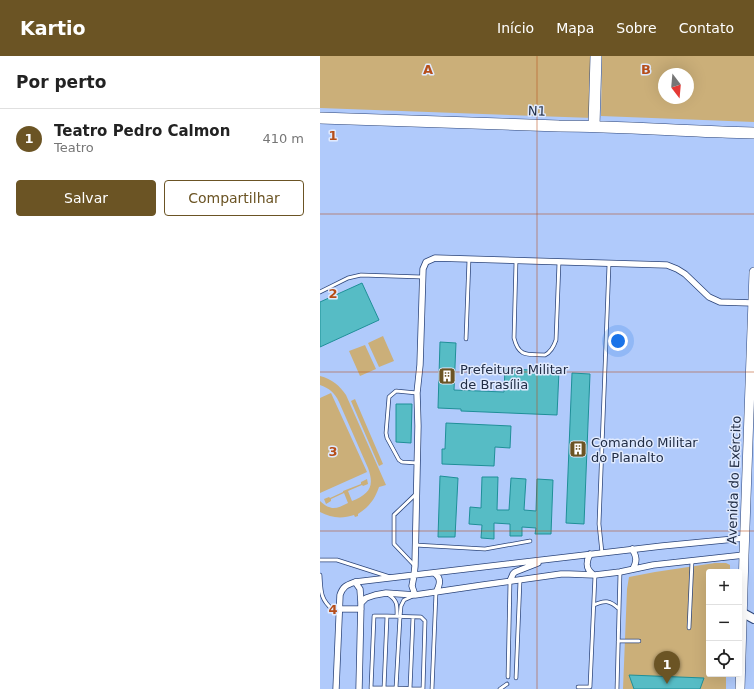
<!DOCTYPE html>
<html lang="pt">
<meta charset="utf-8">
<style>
:root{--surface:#fff;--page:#f2f2f2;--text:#222;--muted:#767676;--line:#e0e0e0;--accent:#6b5424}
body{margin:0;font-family:"DejaVu Sans",sans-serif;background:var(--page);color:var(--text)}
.controls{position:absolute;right:12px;bottom:12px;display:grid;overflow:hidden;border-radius:4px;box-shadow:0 4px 16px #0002}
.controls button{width:36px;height:36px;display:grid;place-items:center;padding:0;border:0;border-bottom:1px solid var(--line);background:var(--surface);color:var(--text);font:20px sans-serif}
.compass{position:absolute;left:338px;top:12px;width:36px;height:36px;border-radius:50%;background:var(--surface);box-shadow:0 4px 16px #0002;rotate:164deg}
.you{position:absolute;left:298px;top:285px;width:14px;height:14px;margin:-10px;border:3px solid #fff;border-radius:50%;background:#1a73e8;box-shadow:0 0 0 6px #1a73e833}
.badge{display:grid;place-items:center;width:26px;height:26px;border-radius:50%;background:var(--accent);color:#fff;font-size:13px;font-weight:700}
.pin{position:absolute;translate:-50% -33px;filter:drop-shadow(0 1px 2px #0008)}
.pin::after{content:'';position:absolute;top:21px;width:14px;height:12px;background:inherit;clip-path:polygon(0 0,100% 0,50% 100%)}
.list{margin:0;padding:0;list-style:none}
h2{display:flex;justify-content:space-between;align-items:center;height:52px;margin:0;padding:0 16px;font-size:17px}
h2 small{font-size:13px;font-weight:400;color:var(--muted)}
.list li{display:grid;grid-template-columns:26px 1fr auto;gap:12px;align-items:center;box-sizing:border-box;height:60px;padding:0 16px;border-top:1px solid var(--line)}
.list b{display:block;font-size:15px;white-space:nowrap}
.list p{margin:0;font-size:13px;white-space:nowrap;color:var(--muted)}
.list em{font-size:13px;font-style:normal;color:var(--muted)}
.actions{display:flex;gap:8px;padding:12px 16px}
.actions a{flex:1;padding:9px 0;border:1px solid var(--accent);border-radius:4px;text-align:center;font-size:14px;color:var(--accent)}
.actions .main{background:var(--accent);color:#fff}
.icon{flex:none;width:22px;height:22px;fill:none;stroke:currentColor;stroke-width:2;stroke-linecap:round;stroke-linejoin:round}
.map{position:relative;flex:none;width:434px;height:633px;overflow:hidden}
header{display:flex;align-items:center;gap:24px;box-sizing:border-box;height:56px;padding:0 20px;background:var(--accent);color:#fff}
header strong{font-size:19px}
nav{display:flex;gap:22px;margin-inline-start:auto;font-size:14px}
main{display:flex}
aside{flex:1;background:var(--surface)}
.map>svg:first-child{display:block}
.green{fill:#cbaf79;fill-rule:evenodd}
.building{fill:#56bcc5;stroke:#1f8f98}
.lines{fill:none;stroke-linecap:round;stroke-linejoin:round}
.lane-casing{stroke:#2c457a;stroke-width:4.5}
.street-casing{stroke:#2c457a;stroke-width:7}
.secondary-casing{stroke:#2c457a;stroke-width:10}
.primary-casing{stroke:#2c457a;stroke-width:10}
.highway-casing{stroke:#2c457a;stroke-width:12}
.lane{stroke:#fff;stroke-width:3}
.street{stroke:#fff;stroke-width:5.5}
.secondary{stroke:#fff;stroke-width:8}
.primary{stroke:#fff;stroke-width:9}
.highway{stroke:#fff;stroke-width:11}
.grid{fill:none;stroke:#b64e1a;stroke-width:1;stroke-opacity:0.55}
.labels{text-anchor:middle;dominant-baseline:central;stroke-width:3;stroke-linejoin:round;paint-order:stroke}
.street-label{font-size:13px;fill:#212d45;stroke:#e0eafe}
.poi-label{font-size:13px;fill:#212d45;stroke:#e0eafe;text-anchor:start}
.grid-label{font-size:13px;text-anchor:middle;font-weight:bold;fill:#b64e1a;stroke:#e0eafe;stroke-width:3;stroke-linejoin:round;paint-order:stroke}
</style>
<header>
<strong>Kartio</strong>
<nav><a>Início</a><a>Mapa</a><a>Sobre</a><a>Contato</a></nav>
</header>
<main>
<aside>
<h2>Por perto<small></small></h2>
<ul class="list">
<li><span class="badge">1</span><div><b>Teatro Pedro Calmon</b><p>Teatro</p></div><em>410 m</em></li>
</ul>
<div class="actions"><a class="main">Salvar</a><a>Compartilhar</a></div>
</aside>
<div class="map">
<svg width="434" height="633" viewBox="0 0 434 633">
<rect width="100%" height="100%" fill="#b0cafb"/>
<path class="green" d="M0,0H274L273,62L0,52Z
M282,0H434V66L281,60ZM344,18H368V42H344Z
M63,280L74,305L59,311L48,287Z
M45,289L56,313L40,320L29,295Z
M0,320C12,323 20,330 26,339L66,429L59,431C55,443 49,451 38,458V460L35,461L34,459C22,463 11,462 0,456V445C11,455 16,453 28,447L24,437L11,443V445L6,448L4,443L9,441L10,442L23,436V435L41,428V426L47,423L48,428L43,430L42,429L28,435L32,445C49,438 55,431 48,412L19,346C15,337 9,332 0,329Z
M11,337L47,416L0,437V342Z
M35,343L63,408L59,410L31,345Z
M395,507H406L410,509V516H389V618H406V633H303L307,533L309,521L335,516Z"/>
<path class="building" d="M42,227L59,264L0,291V246Z
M120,286L136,287L134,334L184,336L185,313L239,315L237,359L141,355V353L118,352Z
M252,317L270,318L264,468L246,467Z
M76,348H92L91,387L76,386Z
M126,367L191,370L190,392L175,391L174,410L122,408V393H125Z
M120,420L138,422L135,481H118Z
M162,421H178L177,454H189L191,422L206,423L204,454L216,455L217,423L233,424L231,478H215L216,472L202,471V480H190V468L174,467V483L161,482L162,469L149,468L150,451L161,452Z
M309,619L384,622L380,633H314Z"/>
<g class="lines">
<g class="lane-casing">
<path id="lane" d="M196,205L194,282C199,302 208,298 225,299C231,296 234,290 236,284L239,206
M0,236L28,222L41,219L102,221
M146,283L149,203
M97,407L82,406L79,404L67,382L66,377L69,341L76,335L97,337
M95,489L165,493L210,485
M282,497L279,468L289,208
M0,504H17L70,521
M94,509L74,488V459L97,437
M0,519C1,535 0,543 13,554L19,553
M69,539C78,545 77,550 77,560
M274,549C284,544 290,544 299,553
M369,572L372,505
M298,585H319
M188,621L190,525
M196,622L200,524
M258,631H270L275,519
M64,632H51L54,560H67
M76,632L103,633L105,565L101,561L67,560L64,632H76L80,561L81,550L84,544L93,540
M90,633L93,561
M112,633L116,536
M180,633L187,628
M297,633L300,516"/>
</g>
<g class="street-casing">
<path id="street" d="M312,493C317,501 317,505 313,513
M270,498C266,506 265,513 274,519
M114,517C122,522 120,529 116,536
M190,525L193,518L195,516L218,507
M35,526L40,533L41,547L39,633
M95,539L92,530L94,519L95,510L98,370L97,337L100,309L103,213L106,206L115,202L347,209L357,213L365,218L389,241L400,246L433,247
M41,547L46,542L55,539L66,537L95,539L163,529L241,518H249L275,519L300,516L333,509L424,499
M19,553H41
M16,633L20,539C23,530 27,529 35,526L342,490L425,482"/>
</g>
<g class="secondary-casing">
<path id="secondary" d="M423,557L434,563"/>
</g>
<g class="primary-casing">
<path id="primary" d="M420,633L424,499L434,216"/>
</g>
<g class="highway-casing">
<path id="highway" d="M0,62L239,70C304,70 369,76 434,77
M274,70L276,0"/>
</g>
<use href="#lane" class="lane"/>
<use href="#street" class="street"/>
<use href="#secondary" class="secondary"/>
<use href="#primary" class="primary"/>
<use href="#highway" class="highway"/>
</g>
<path class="grid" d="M217,0V633M0,158H434M0,316H434M0,475H434"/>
<defs>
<g id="building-square" transform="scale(0.9)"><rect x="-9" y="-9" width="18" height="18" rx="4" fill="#6b5424" stroke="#e0eafe"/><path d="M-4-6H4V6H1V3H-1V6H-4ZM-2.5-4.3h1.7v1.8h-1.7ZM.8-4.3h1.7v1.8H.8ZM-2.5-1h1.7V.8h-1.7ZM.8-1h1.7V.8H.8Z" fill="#fff"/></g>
</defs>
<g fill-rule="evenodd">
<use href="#building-square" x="127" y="320"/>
<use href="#building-square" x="258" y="393"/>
</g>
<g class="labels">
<g class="street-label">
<text transform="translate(217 55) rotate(2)">N1</text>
<text transform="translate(414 424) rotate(-88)">Avenida do Exército</text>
</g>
<g class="poi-label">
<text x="140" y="313">Prefeitura Militar<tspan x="140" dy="15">de Brasília</tspan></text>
<text x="271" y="386">Comando Militar<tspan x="271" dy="15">do Planalto</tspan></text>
</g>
</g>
<g class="grid-label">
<text x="108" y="18">A</text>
<text x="326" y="18">B</text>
<text x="13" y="84">1</text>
<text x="13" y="242">2</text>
<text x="13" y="400">3</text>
<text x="13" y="558">4</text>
</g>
</svg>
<div class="controls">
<button>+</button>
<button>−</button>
<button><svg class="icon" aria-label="locate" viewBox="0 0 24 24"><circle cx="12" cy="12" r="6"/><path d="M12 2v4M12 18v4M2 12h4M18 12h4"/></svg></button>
</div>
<svg class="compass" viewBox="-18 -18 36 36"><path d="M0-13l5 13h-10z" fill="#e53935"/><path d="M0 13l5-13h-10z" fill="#767676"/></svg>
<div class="you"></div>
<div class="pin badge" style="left:347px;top:628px">1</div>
</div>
</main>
